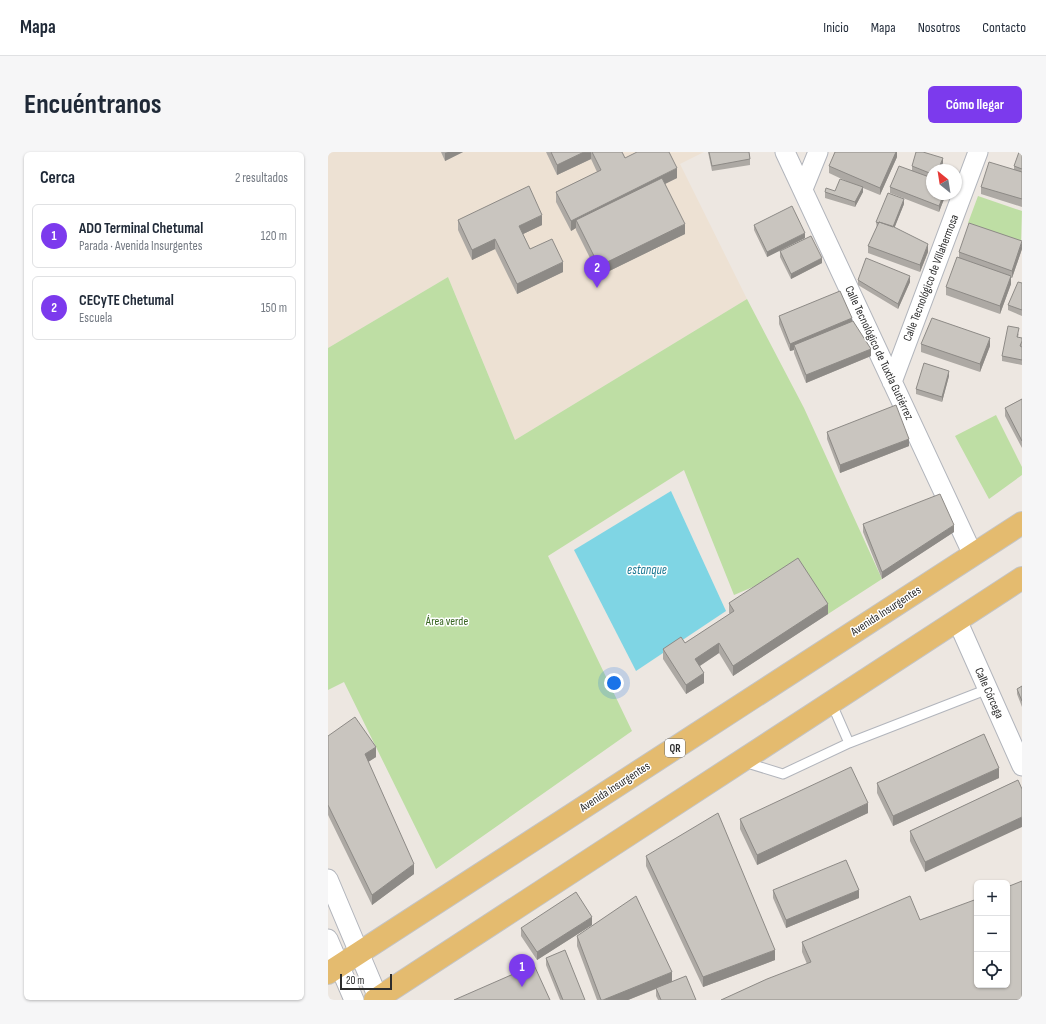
<!DOCTYPE html>
<html lang="es">
<meta charset="utf-8">
<style>
:root{--surface:#fff;--page:#f6f6f7;--text:#1f2937;--muted:#747a83;--line:#e0e1e3;--accent:#7c3aed}
body{margin:0;font-family:"Sofia Sans Condensed",sans-serif;background:var(--page);color:var(--text)}
.controls{position:absolute;right:12px;bottom:12px;display:grid;overflow:hidden;border-radius:6px;box-shadow:0 1px 3px #0004}
.controls button{width:36px;height:36px;display:grid;place-items:center;padding:0;border:0;border-bottom:1px solid var(--line);background:var(--surface);color:var(--text);font:20px sans-serif}
.compass{position:absolute;left:598px;top:12px;width:36px;height:36px;border-radius:50%;background:var(--surface);box-shadow:0 1px 3px #0004;rotate:330deg}
.scale{position:absolute;left:12px;bottom:10px;width:52px;box-sizing:border-box;padding-left:4px;border:2px solid #2d2d2d;border-top:0;font-size:11px;line-height:14px;white-space:nowrap;color:#2d2d2d;-webkit-text-stroke:3px #fff;paint-order:stroke}
.you{position:absolute;left:286px;top:531px;width:14px;height:14px;margin:-10px;border:3px solid #fff;border-radius:50%;background:#1a73e8;box-shadow:0 0 0 6px #1a73e833}
.badge{display:grid;place-items:center;width:26px;height:26px;border-radius:50%;background:var(--accent);color:#fff;font-size:13px;font-weight:700}
.pin{position:absolute;translate:-50% -33px;filter:drop-shadow(0 1px 2px #0008)}
.pin::after{content:'';position:absolute;top:21px;width:14px;height:12px;background:inherit;clip-path:polygon(0 0,100% 0,50% 100%)}
.list{margin:0;padding:0;list-style:none}
h2{display:flex;justify-content:space-between;align-items:center;height:52px;margin:0;padding:0 16px;font-size:17px}
h2 small{font-size:13px;font-weight:400;color:var(--muted)}
.list li{display:grid;grid-template-columns:26px 1fr auto;gap:12px;align-items:center;box-sizing:border-box;height:64px;margin:0 8px 8px;padding:0 8px;border:1px solid var(--line);border-radius:6px}
.list b{display:block;font-size:15px;white-space:nowrap}
.list p{margin:0;font-size:13px;white-space:nowrap;color:var(--muted)}
.list em{font-size:13px;font-style:normal;color:var(--muted)}
.icon{flex:none;width:22px;height:22px;fill:none;stroke:currentColor;stroke-width:2;stroke-linecap:round;stroke-linejoin:round}
.map{position:relative;flex:none;width:694px;height:848px;overflow:hidden;border-radius:6px}
header{display:flex;align-items:center;gap:24px;box-sizing:border-box;height:56px;padding:0 20px;background:var(--surface);border-bottom:1px solid var(--line)}
header strong{font-size:19px}
nav{display:flex;gap:22px;margin-inline-start:auto;font-size:14px}
.intro{display:flex;align-items:center;justify-content:space-between;box-sizing:border-box;height:96px;padding:0 24px}
h1{margin:0;font-size:28px}
.button{padding:10px 18px;border-radius:6px;background:var(--accent);color:#fff;font-size:14px;font-weight:700}
main{display:flex;gap:24px;padding:0 24px}
aside{flex:1;background:var(--surface);border-radius:6px;box-shadow:0 1px 3px #0004}
.map>svg:first-child{display:block}
.education{fill:#ede1d3}
.green{fill:#bedea4}
.water{fill:#7fd5e4}
.lines{fill:none;stroke-linecap:round;stroke-linejoin:round}
.lane-casing{stroke:#b2b5bc;stroke-width:11}
.street-casing{stroke:#b2b5bc;stroke-width:21}
.primary-casing{stroke:#c4c4c4;stroke-width:24}
.lane{stroke:#fff;stroke-width:9}
.street{stroke:#fff;stroke-width:19}
.primary{stroke:#e4bb6f;stroke-width:22}
.wall{fill:#ada9a4}
.shaded-wall{fill:#8d8a86}
.building{fill:#c9c5bf;stroke:#8d8a86}
.labels{text-anchor:middle;dominant-baseline:central;stroke-width:3;stroke-linejoin:round;paint-order:stroke}
.shield{fill:#fff;stroke:#6c6c6c;stroke-width:1}
.shield-label{font-size:11px;font-weight:bold;fill:#2d2d2d}
.street-label{font-size:12px;fill:#2d2d2d;stroke:#fff}
.park-label{font-size:12px;fill:#386522;stroke:#fff}
.water-label{font-size:13px;font-style:italic;fill:#1b7893;stroke:#fff}
</style>
<header>
<strong>Mapa</strong>
<nav><a>Inicio</a><a>Mapa</a><a>Nosotros</a><a>Contacto</a></nav>
</header>
<div class="intro"><h1>Encuéntranos</h1><a class="button">Cómo llegar</a></div>
<main>
<aside>
<h2>Cerca<small>2 resultados</small></h2>
<ul class="list">
<li><span class="badge">1</span><div><b>ADO Terminal Chetumal</b><p>Parada · Avenida Insurgentes</p></div><em>120 m</em></li>
<li><span class="badge">2</span><div><b>CECyTE Chetumal</b><p>Escuela</p></div><em>150 m</em></li>
</ul>
</aside>
<div class="map">
<svg width="694" height="848" viewBox="0 0 694 848">
<rect width="100%" height="100%" fill="#ede7e1"/>
<path class="education" d="M0,0H376L352,12L419,147L187,288L120,125L0,196Z"/>
<path class="green" d="M650,44L694,59L693,92L640,71Z
M120,125L187,288L419,147L476,256L554,427L500,462L470,416L406,443L356,318L220,404L304,579L108,717L16,530L0,538V196Z
M668,263L694,315V323L661,347L627,284Z"/>
<path class="water" d="M343,339L398,459L308,519L246,398Z"/>
<g class="lines">
<g class="lane-casing">
<path id="lane" d="M503,550L521,591
M416,610L455,622L521,591L660,537"/>
</g>
<g class="street-casing">
<path id="street" d="M457,0L645,403
M475,37L490,0
M564,230L650,0
M629,468L694,614
M0,727L51,848
M0,787L26,848"/>
</g>
<g class="primary-casing">
<path id="primary" d="M0,821L694,371
M47,848L694,426"/>
</g>
<use href="#lane" class="lane"/>
<use href="#street" class="street"/>
<use href="#primary" class="primary"/>
</g>
<path class="wall" d="M113,0H135L117,9Z
M218,0H294L297,6L349,26L337,32L357,82L271,124L248,78V76L243,79L228,50V40L269,20L263,7L229,23Z
M380,0H421L422,7V13L384,19Z
M569,0V5L552,43L535,36V40L527,55L497,46V40L507,39L518,29L501,21V14Z
M694,0V55L653,42V35L686,17V14Z
M615,11L604,18V42H618L611,60L562,41V35L584,19V14Z
M576,52L566,76L600,100L592,120L540,101V94L549,76L548,70Z
M130,68L214,73L195,82L202,97L235,120L189,142L167,97L144,108L130,78Z
M426,73L477,86L439,105L426,78Z
M694,97L684,126H683V132L672,162L618,143V135L631,106V100Z
M452,99L494,111L463,127L452,105Z
M530,128L582,130L570,157L530,133Z
M694,131V164L680,158V153Z
M451,164L524,170L543,204L478,231L466,201V198L462,199L451,172Z
M691,181L690,185L694,189V213L674,209V204Z
M593,192L662,194L652,220L593,200Z
M621,224L614,250L588,242V237Z
M694,247V296L677,264V256Z
M499,280L581,294L512,321L499,287Z
M535,372L626,380L554,427L535,380Z
M401,451L500,462L405,524L391,501L372,514L376,531L358,542L335,507V497L357,491L402,462L401,461Z
M694,534V555L689,542V537Z
M0,584L48,605L40,610L86,722L44,753L0,663Z
M671,626L565,674L549,641V631Z
M690,628L597,720L582,689V679Z
M540,661L429,713L412,677V667Z
M318,704L447,808L375,835L318,714Z
M445,738L531,746L458,776L445,746Z
M592,768L479,812L474,800V790Z
M264,773L209,808L193,784V776Z
M249,784L344,830L368,848H330L328,844V837L300,848H269L249,794Z
M218,806L257,848H232L218,813Z"/>
<path class="shaded-wall" d="M120,0H135L117,9V1Z
M256,0H263V7L229,23V13Z
M568,0H569V5L552,43V36Z
M615,6V11L612,18H610Z
M349,16V26L251,74L248,68V76L243,79V69Z
M535,35V40L527,55V50Z
M616,42H618L611,60V54Z
M576,47V52L564,82V77Z
M214,63V73L191,84V74Z
M357,72V82L271,124V114Z
M477,81V86L439,105V100Z
M167,87V97L144,108V98Z
M694,89V97L684,126V119Z
M600,92V100L592,120V113Z
M494,106V111L463,127V122Z
M235,110V120L189,142V132Z
M582,124V130L570,157V152Z
M683,124V132L672,162V154Z
M524,166V174L466,193V198L462,199V192Z
M662,186V194L652,220V212Z
M543,197V204L478,231V223Z
M621,219V224L614,250V245Z
M581,287V294L512,321V313Z
M626,373V380L554,427V420Z
M500,452V462L405,524V514Z
M391,491V501L367,517V507Z
M376,521V531L358,542V533Z
M48,595V605L37,612V602Z
M671,616V626L565,674V664Z
M540,651V661L429,713V703Z
M694,665V675L597,720V710Z
M86,712V722L44,753V743Z
M531,738V746L458,776V768Z
M264,765V773L209,808V800Z
M447,798V808L375,835V825Z
M344,820V830L300,848H275Z"/>
<path class="building" d="M223,0H256L229,13Z
M264,0H294L297,6L309,0H341L349,16L243,69L228,40L273,18Z
M381,0H421L422,7L384,14Z
M507,0H568L552,36L501,14Z
M588,0H595L615,6L610,18H604V22L584,14Z
M691,0H694V17L686,14Z
M661,10L694,20V47L653,35Z
M571,14L604,26V42H616L611,54L562,35Z
M334,26L357,72L271,114L248,68Z
M512,27L535,35L527,50L497,40L498,36L507,39Z
M201,34L214,63L191,74L202,97L224,87L235,110L189,132L167,87L144,98L130,68Z
M560,41L576,47L565,75L551,70V71L548,70Z
M464,54L477,81L439,100L426,73Z
M551,70L564,74L600,92L592,113L540,94Z
M641,71L694,89L684,119L631,100Z
M483,84L494,106L463,122L452,99Z
M629,105L683,124L672,154L618,135Z
M538,106L582,124L570,152L530,128Z
M690,130L694,131V158L680,153Z
M512,139L524,166L462,192L451,164Z
M604,166L662,186L652,212L593,192Z
M525,169L543,197L478,223L466,193Z
M680,174L691,176L689,185L694,186V189L692,194L694,195V208L674,204Z
M596,211L621,219L614,245L588,237Z
M694,247V289L677,256Z
M568,253L581,287L512,313L499,280Z
M612,342L626,373L554,420L535,372Z
M470,406L500,452L405,514L391,491L367,507L376,521L358,533L335,497L353,485L357,491L406,459L401,451Z
M694,534V549L689,537Z
M27,565L48,595L37,602L86,712L44,743L0,653V584Z
M656,582L671,616L565,664L549,631Z
M523,615L540,651L429,703L412,667Z
M690,628L694,637V665L597,710L582,679Z
M390,661L447,798L375,825L318,704Z
M518,708L531,738L458,768L445,738Z
M694,729V848H393L439,827L483,810L474,790L582,744L592,768L649,747V833H679V735Z
M248,740L264,765L209,800L193,776Z
M308,744L344,820L275,848H273L249,784Z
M237,798L257,848H235L218,806Z
M206,813L222,848H126Z
M358,824L368,848H333L328,836Z"/>
<g class="labels">
<rect class="shield" x="337" y="587" width="20" height="18" rx="3"/>
<g class="shield-label">
<text x="347" y="596">QR</text>
</g>
<g class="street-label">
<text transform="translate(603 126) rotate(-69)">Calle Tecnológico de Villahermosa</text>
<text transform="translate(551 201) rotate(65)">Calle Tecnológico de Tuxtla Gutiérrez</text>
<text transform="translate(558 459) rotate(-33)">Avenida Insurgentes</text>
<text transform="translate(661 541) rotate(66)">Calle Córcega</text>
<text transform="translate(287 635) rotate(-33)">Avenida Insurgentes</text>
</g>
<g class="park-label">
<text x="119" y="469">Área verde</text>
</g>
<g class="water-label">
<text x="319" y="418">estanque</text>
</g>
</g>
</svg>
<div class="controls">
<button>+</button>
<button>−</button>
<button><svg class="icon" aria-label="locate" viewBox="0 0 24 24"><circle cx="12" cy="12" r="6"/><path d="M12 2v4M12 18v4M2 12h4M18 12h4"/></svg></button>
</div>
<svg class="compass" viewBox="-18 -18 36 36"><path d="M0-13l5 13h-10z" fill="#e53935"/><path d="M0 13l5-13h-10z" fill="#747a83"/></svg>
<div class="scale">20 m</div>
<div class="you"></div>
<div class="pin badge" style="left:194px;top:835px">1</div>
<div class="pin badge" style="left:269px;top:136px">2</div>
</div>
</main>
